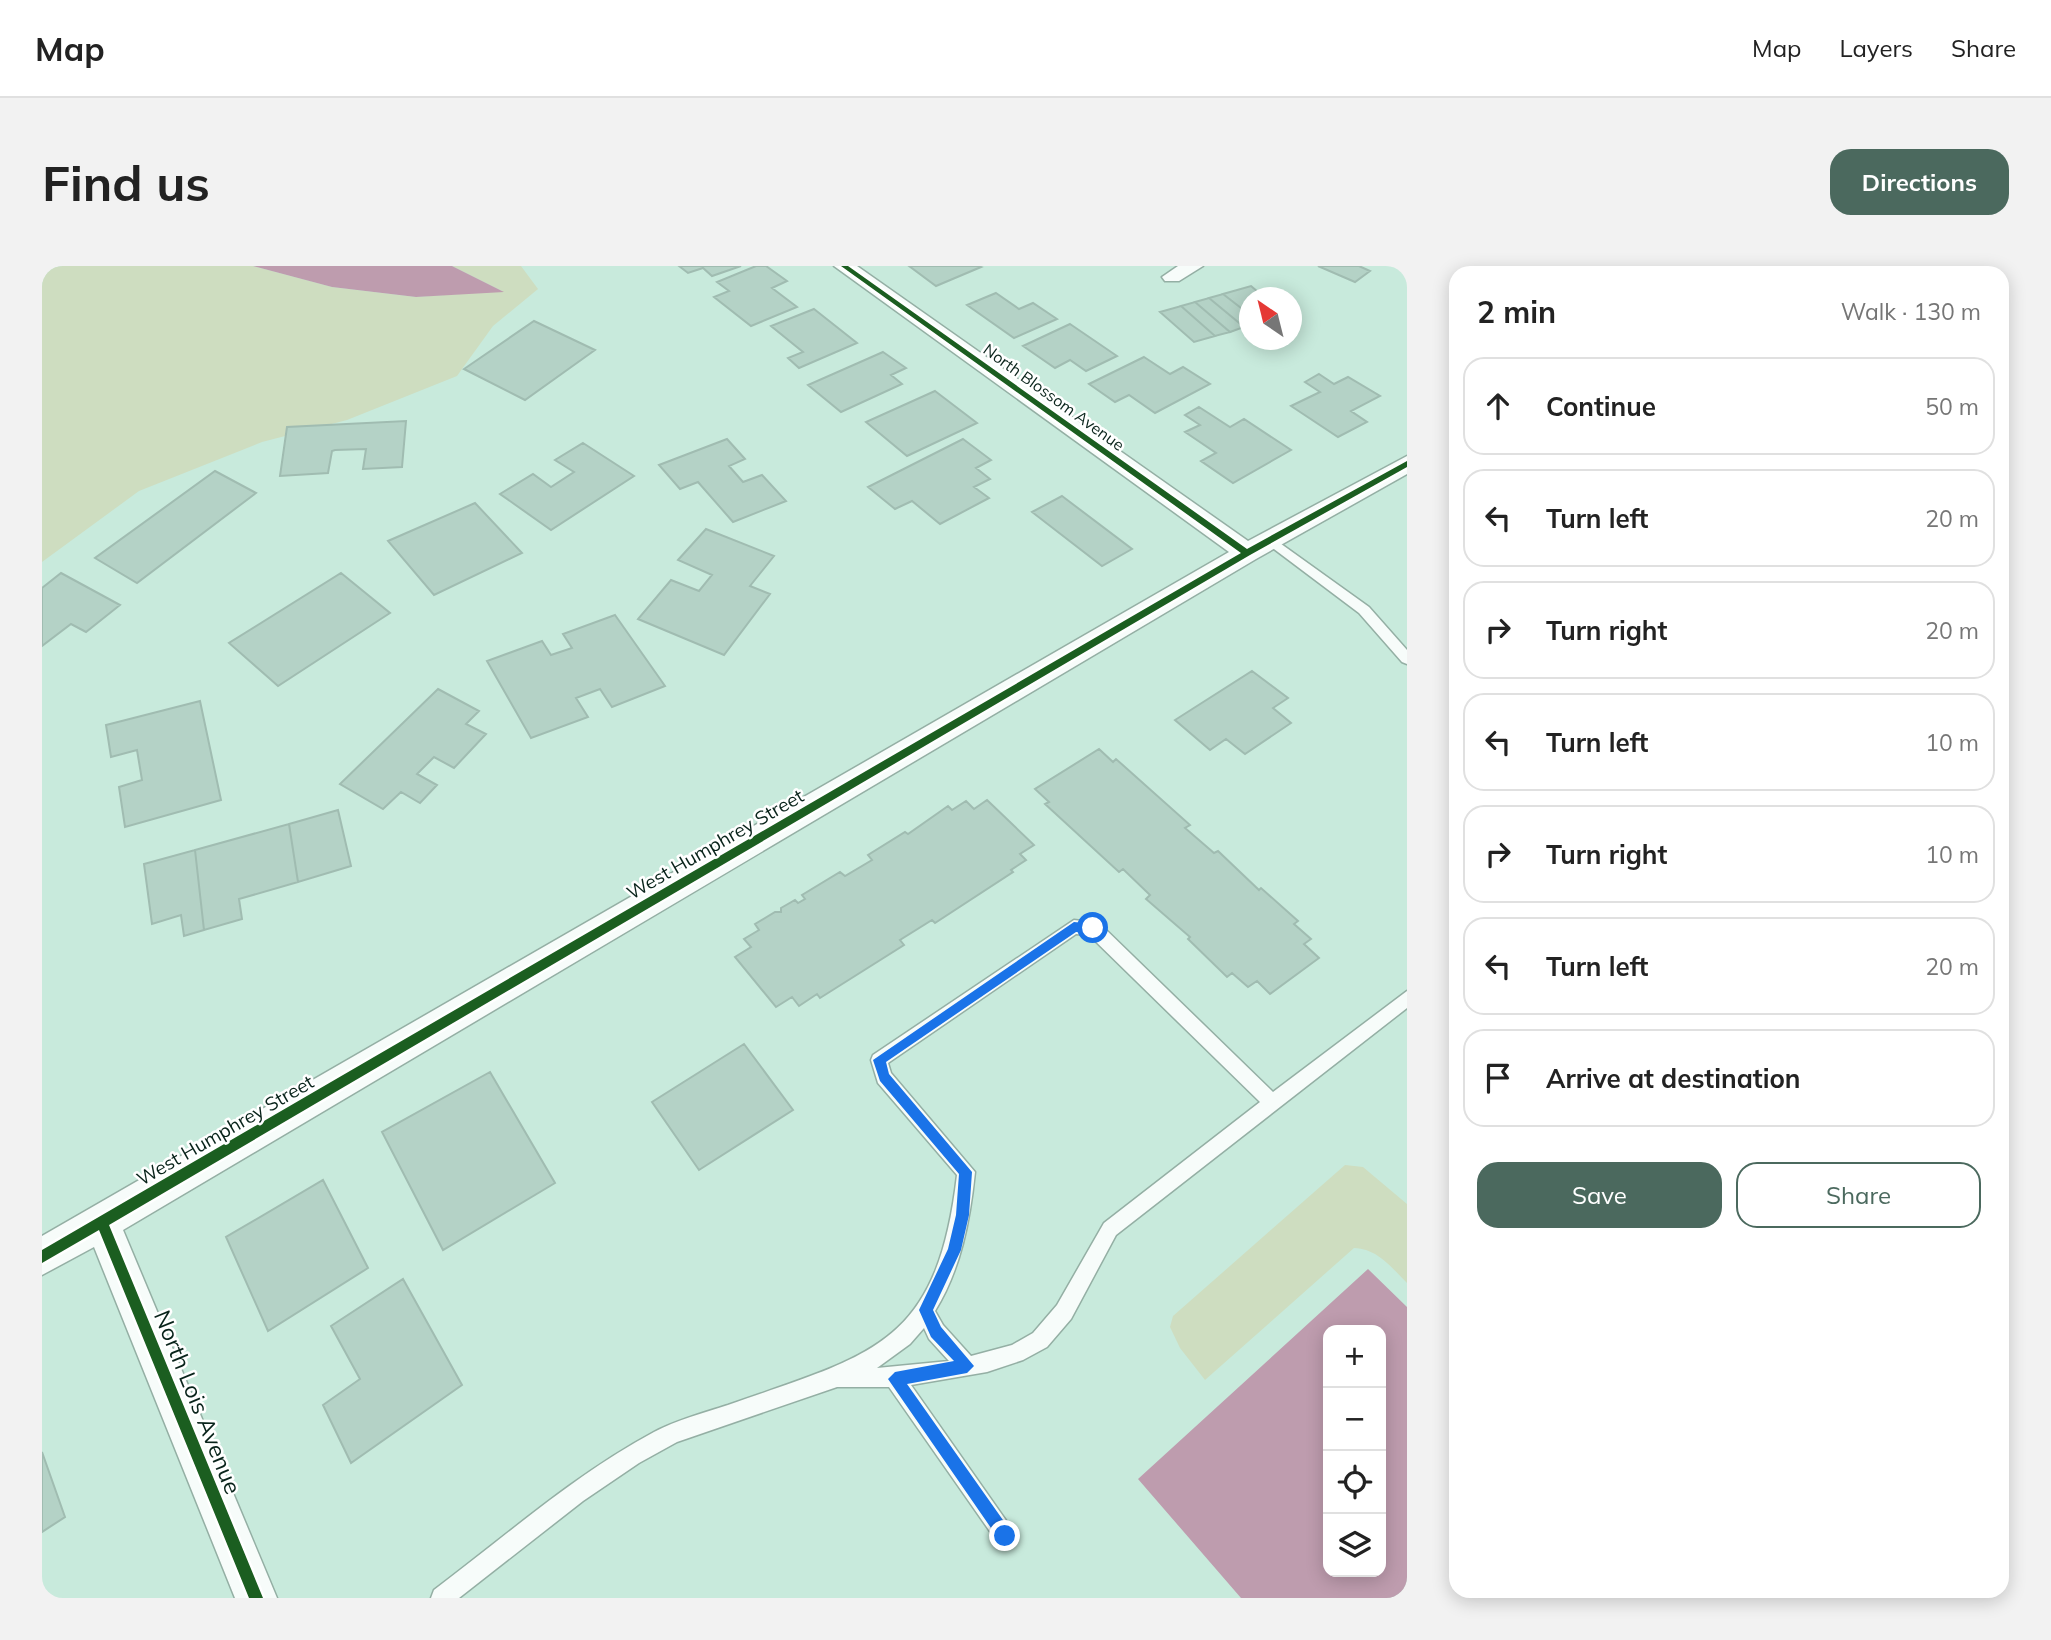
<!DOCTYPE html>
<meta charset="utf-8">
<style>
:root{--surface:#fff;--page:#f2f2f2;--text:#222;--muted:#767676;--line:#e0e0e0;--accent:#4b695e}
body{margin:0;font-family:Mulish,sans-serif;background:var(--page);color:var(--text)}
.controls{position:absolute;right:21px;bottom:21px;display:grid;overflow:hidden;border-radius:14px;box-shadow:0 4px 18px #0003}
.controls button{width:63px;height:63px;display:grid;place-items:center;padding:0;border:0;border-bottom:2px solid var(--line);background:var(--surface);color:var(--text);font:35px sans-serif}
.compass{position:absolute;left:1197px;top:21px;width:63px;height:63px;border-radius:50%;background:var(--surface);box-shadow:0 4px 18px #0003;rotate:325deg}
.stop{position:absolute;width:21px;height:21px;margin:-16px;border:5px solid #1a73e8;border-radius:50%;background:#fff}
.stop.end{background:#1a73e8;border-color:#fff;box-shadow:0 2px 7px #0008}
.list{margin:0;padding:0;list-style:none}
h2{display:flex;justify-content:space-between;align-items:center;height:91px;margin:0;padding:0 28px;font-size:30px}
h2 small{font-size:23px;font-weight:400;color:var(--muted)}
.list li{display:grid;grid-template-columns:46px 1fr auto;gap:21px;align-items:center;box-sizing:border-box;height:98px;margin:0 14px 14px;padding:0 14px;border:2px solid var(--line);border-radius:21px}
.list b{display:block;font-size:26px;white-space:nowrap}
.list em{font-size:23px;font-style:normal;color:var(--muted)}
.actions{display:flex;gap:14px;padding:21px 28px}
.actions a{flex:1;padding:16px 0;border:2px solid var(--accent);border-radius:21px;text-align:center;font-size:24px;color:var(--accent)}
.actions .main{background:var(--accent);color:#fff}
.icon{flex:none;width:38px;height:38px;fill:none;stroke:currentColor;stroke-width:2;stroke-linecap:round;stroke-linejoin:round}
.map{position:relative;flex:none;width:1365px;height:1332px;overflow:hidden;border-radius:21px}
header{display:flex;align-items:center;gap:42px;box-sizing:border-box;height:98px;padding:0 35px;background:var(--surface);border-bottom:2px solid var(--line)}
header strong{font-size:33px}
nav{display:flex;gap:38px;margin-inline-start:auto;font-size:24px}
.intro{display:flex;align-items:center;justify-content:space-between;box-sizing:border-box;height:168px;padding:0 42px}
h1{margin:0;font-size:49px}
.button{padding:18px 32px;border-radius:21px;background:var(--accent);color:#fff;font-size:24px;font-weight:700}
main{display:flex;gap:42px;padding:0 42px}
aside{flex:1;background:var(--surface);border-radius:21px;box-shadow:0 4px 18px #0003}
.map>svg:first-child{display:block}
.green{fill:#ceddc0}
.water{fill:#be9cae;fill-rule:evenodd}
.building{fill:#b4d2c6;stroke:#a0bcb1;stroke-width:2}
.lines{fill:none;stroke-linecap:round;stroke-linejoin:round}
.lane-casing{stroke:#94afa4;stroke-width:3}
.street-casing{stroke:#94afa4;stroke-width:3}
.lane{fill:#f7fcfa;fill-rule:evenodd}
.street{fill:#f7fcfa;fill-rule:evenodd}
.cycleway-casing{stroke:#fff;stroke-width:5}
.cycleway{fill:#1b5e20;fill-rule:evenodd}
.route{fill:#1a73e8}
.labels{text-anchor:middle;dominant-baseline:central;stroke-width:5;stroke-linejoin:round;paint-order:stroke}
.far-street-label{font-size:16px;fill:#08231a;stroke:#fff}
.street-label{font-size:19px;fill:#08231a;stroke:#fff}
.near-street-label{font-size:23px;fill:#08231a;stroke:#fff}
</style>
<header>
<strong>Map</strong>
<nav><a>Map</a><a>Layers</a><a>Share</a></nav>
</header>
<div class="intro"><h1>Find us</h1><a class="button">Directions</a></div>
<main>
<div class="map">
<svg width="1365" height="1332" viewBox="0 0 1365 1332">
<rect width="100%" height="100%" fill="#c8eadc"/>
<path class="green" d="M0,0H211L290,21L374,31L460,25L410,0H479L496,23L451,60L415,110L305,154L220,176L97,225L0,296Z
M1303,899L1321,901L1365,938V1017C1349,1001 1336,983 1312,982L1163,1114L1138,1082L1128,1061L1131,1050Z"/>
<path class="water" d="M211,0H410L462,26L374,31L290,21Z
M1326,1003L1365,1041V1332H1199L1096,1213ZM1286,1064H1339V1306H1286Z"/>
<path class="building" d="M637,0H699L670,10L661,2L646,7Z
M714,0H724L745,15L730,22L755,41L709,60L672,31L687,25L675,16Z
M867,0H936L939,1L894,20Z
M1276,0H1317L1328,5L1313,16Z
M1209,20L1223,32H1208V49L1181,28Z
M954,27L977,43L991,37L1015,53L972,72L925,39Z
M1181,28L1208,49V60L1202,61L1167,32Z
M1167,32L1202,61L1188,66L1153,36Z
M1153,36L1188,66L1173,70L1139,40Z
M1139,40L1173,70L1152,76L1118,46Z
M772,43L815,77L757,102L746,92L761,86L729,60Z
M492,55L553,84L483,134L422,103Z
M1028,58L1075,90L1044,105L1028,94L1013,102L981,80Z
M841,86L864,102L849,109L860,118L799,146L766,119Z
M1102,91L1128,108L1141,101L1168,118L1113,147L1087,129L1073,136L1047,118Z
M1277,108L1292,118L1306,111L1338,130L1309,145L1325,156L1296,171L1249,140L1278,126L1263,116Z
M893,125L935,157L865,190L824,156Z
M1157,141L1188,161L1202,153L1249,184L1191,217L1159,195L1174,187L1143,166L1158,159L1143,149Z
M364,155L360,201L321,203L324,183L293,184L290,185L286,207L238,210L245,161Z
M685,173L703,193L687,200L701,216L720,209L744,235L691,256L656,216L638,223L617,199Z
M921,173L949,194L934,202L948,213L932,221L947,232L898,258L870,235L853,243L826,221Z
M541,177L592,210L509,264L458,228L491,208L509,221L532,206L513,194Z
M173,205L214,227L95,317L53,292Z
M1020,230L1090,283L1060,300L990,246Z
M433,237L480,287L392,329L346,275Z
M664,263L732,290L708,320L728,328L682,389L596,353L629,314L657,325L670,309L636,294Z
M19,307L78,339L44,366L29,358L0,380V322Z
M299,307L348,347L236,420L187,377Z
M573,349L623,420L570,441L558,423L534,432L546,451L489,472L445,395L500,375L509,389L530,382L521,368Z
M1210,405L1246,432L1231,442L1249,457L1203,488L1184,473L1168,484L1133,454Z
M396,423L437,445L424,458L444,468L412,502L392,491L375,508L395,519L378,537L359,526L341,543L298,518Z
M158,435L179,534L83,561L77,521L100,514L95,484L69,491L64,459Z
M1057,483L1071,496L1074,493L1148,559L1143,562L1172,587L1176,585L1217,624L1219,622L1256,655L1252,658L1269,673L1262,678L1277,692L1228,728L1215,715L1206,721L1190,707L1185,711L1146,673L1148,671L1104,633L1108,629L1081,603L1077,606L1003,538L1007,536L993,523Z
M945,534L992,579L978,588L984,594L969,604L971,606L893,657L890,654L858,674L862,679L778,732L775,728L757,740L750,731L734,741L693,691L709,681L702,673L717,664L713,658L733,646H739V642L753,634L756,637L763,633L760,629L798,606L803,610L830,594L826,589L863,566L866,568L906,540L910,544L924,535L932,543Z
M296,544L309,600L256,616L247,558Z
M247,558L256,616L197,633L200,653L162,664L153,584Z
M153,584L162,664L142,670L139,649L110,658L102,598Z
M702,778L751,844L657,904L610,836Z
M448,806L513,917L401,984L340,866Z
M281,914L326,1002L226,1065L184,971Z
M361,1013L420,1119L309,1197L281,1139L318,1113L289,1060Z
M0,1186L23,1251L0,1266Z"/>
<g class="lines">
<g class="lane-casing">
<path id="lane" d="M1228,270L1327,341L1365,384V398L1360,396L1317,347L1224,277L1222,274Z
M1032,654L1057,657L1231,826L1365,725V742L1074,969L1029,1053L1005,1081L981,1094L945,1106L869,1119L970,1263L973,1270L970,1277L963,1280L956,1277L847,1121H795L635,1176L597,1197L541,1235L417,1332H389L392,1324C464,1270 532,1209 612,1166C635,1154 661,1147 686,1139C831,1088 895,1080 915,909L836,817L829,794L831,789ZM1034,668L1047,669L1218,836L1062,957L1015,1039L991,1067L970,1079L929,1090L901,1059L893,1045C919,1003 928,954 933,906L849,807L846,797ZM882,1062L887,1073L907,1095L835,1102L868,1078Z"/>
</g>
<g class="street-casing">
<path id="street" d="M792,0H815L1206,275L1365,190V208L1214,293L81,964L235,1332H193L52,981L0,1009V970L1187,286Z
M1136,0H1161L1137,15H1123L1120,11Z"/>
</g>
<use href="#lane" class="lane"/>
<use href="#street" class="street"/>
<g class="cycleway-casing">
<path id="cycleway" d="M799,0H806L1205,283L1365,195V201L1208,289L67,959L221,1332H207L57,964L0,997V984L1199,287Z"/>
</g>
<use href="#cycleway" class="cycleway"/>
</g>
<path class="route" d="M1032,656L1051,658L1057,662L1051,667L1034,666L844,796L847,808L930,906L927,949L919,984L891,1044L899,1061L932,1100L925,1107L865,1118L968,1264V1275L963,1277L958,1275L846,1113L853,1106L912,1095L889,1071L877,1044L906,983L914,949L917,908L838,815L831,794Z"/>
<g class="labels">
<g class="far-street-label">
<text transform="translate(1012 131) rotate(36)">North Blossom Avenue</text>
</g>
<g class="street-label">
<text transform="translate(673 578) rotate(-30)">West Humphrey Street</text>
<text transform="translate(183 864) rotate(-30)">West Humphrey Street</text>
</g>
<g class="near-street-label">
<text transform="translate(156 1136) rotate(68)">North Lois Avenue</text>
</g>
</g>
</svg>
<div class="controls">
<button>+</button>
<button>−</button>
<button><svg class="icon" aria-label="locate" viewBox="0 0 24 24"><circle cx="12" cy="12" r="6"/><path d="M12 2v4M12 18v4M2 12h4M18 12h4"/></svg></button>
<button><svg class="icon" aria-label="layers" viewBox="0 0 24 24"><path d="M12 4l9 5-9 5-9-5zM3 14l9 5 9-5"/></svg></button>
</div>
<svg class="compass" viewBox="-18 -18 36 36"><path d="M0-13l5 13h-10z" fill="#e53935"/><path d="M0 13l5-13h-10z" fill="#767676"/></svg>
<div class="stop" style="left:1051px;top:662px"></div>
<div class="stop end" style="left:963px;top:1270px"></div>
</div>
<aside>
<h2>2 min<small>Walk · 130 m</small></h2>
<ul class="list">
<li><svg class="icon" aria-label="ahead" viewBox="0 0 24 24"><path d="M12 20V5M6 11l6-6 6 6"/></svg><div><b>Continue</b></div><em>50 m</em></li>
<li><svg class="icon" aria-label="left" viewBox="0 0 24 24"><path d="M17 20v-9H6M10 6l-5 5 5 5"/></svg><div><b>Turn left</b></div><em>20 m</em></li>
<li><svg class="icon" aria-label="right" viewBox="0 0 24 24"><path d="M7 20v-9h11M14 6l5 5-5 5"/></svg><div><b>Turn right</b></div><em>20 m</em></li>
<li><svg class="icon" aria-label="left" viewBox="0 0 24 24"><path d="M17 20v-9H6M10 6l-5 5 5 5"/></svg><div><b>Turn left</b></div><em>10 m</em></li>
<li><svg class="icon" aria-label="right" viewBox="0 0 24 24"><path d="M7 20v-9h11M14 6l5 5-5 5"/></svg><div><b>Turn right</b></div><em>10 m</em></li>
<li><svg class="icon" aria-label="left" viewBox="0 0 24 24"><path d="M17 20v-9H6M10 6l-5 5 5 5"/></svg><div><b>Turn left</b></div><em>20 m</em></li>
<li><svg class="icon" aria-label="arrive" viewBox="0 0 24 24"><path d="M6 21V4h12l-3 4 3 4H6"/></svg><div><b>Arrive at destination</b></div></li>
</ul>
<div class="actions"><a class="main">Save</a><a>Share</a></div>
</aside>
</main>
